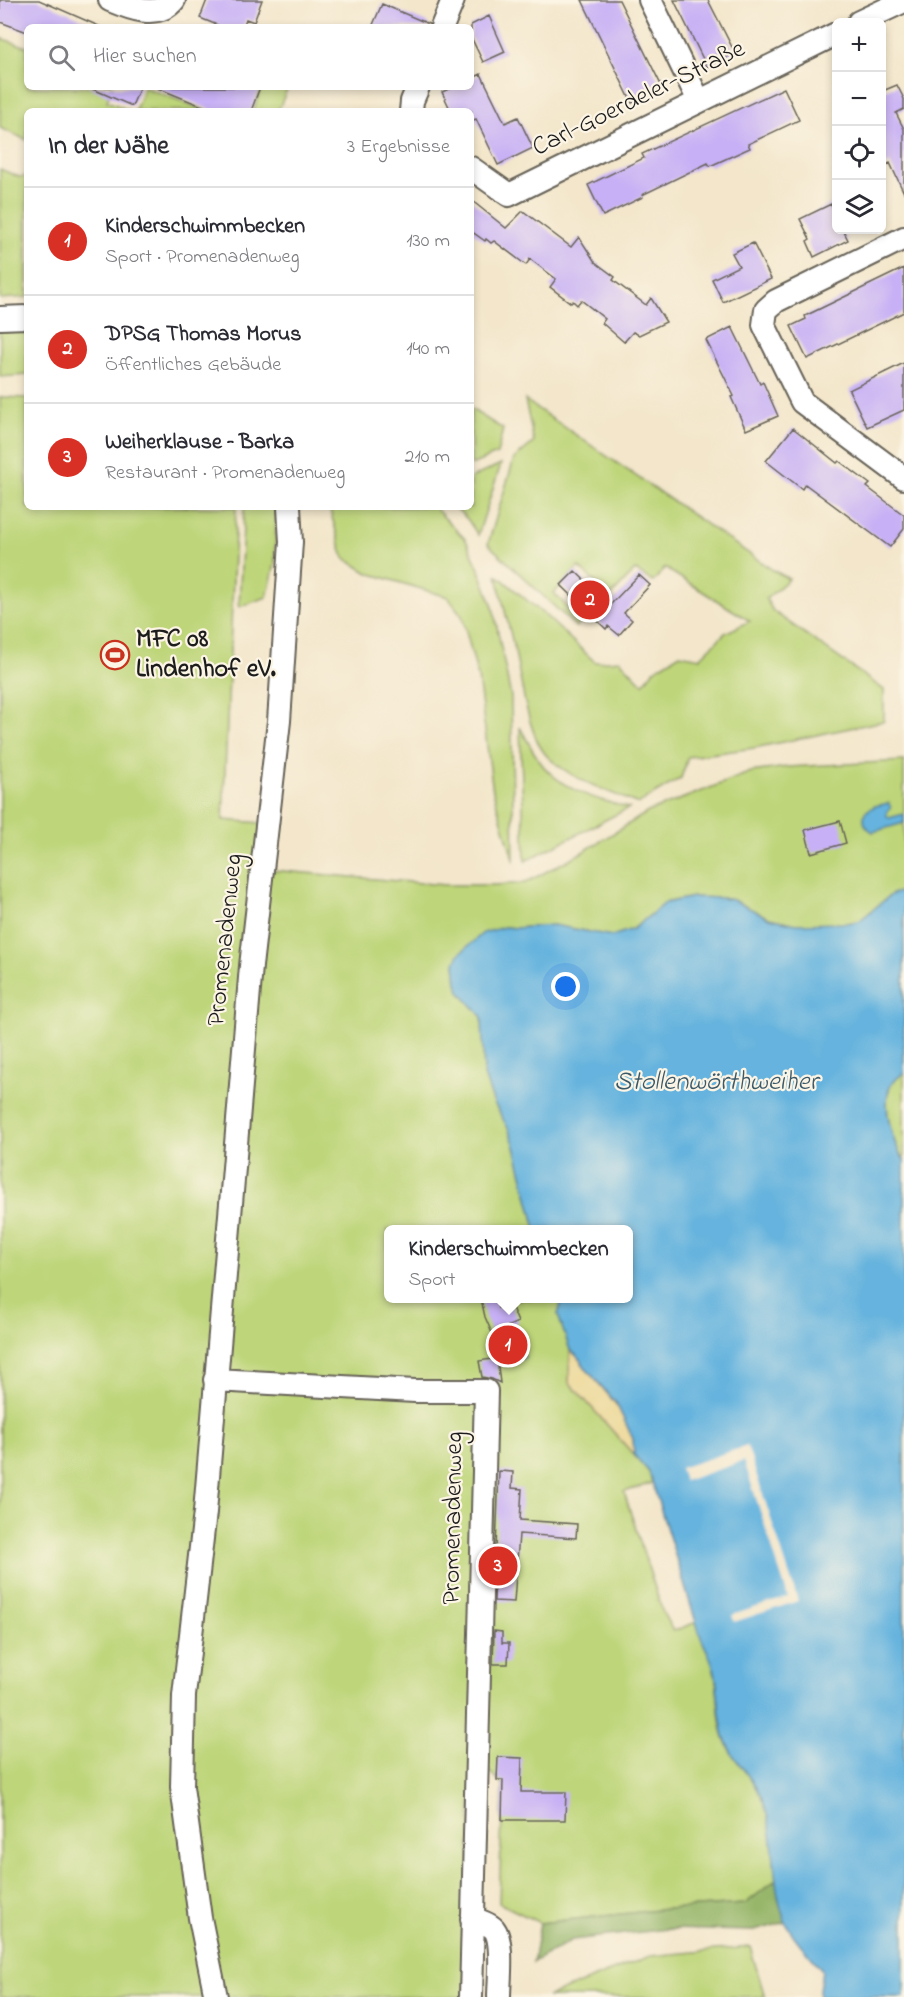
<!DOCTYPE html>
<html lang="de">
<meta charset="utf-8">
<style>
:root{--surface:#fff;--page:#f2f2f3;--text:#2b2b33;--muted:#7c7c81;--line:#e1e1e2;--accent:#d93025}
body{margin:0;font-family:"Indie Flower",sans-serif;background:var(--page);color:var(--text)}
.controls{position:absolute;right:18px;top:18px;display:grid;overflow:hidden;border-radius:9px;box-shadow:0 3px 9px #0003}
.controls button{width:54px;height:54px;display:grid;place-items:center;padding:0;border:0;border-bottom:2px solid var(--line);background:var(--surface);color:var(--text);font:30px sans-serif}
.you{position:absolute;left:566px;top:987px;width:21px;height:21px;margin:-15px;border:4px solid #fff;border-radius:50%;background:#1a73e8;box-shadow:0 0 0 9px #1a73e833}
.badge{display:grid;place-items:center;width:39px;height:39px;border-radius:50%;background:var(--accent);color:#fff;font-size:20px;font-weight:700}
.pin{position:absolute;translate:-50% -50%;border:3px solid #fff;box-shadow:0 2px 6px #0006}
.popup{position:absolute;left:384px;top:1225px;width:249px;height:78px;box-sizing:border-box;display:grid;place-content:center;border-radius:9px;background:var(--surface);filter:drop-shadow(0 2px 4px #0005);font-size:20px;white-space:nowrap;color:var(--muted)}
.popup b{font-size:22px;color:var(--text)}
.popup::after{content:'';position:absolute;left:50%;top:100%;margin-left:-12px;border:12px solid transparent;border-top-color:var(--surface)}
.list{margin:0;padding:0;list-style:none}
h2{display:flex;justify-content:space-between;align-items:center;height:78px;margin:0;padding:0 24px;font-size:26px}
h2 small{font-size:20px;font-weight:400;color:var(--muted)}
.list li{display:grid;grid-template-columns:39px 1fr auto;gap:18px;align-items:center;box-sizing:border-box;height:108px;padding:0 24px;border-top:2px solid var(--line)}
.list b{display:block;font-size:22px;white-space:nowrap}
.list p{margin:0;font-size:20px;white-space:nowrap;color:var(--muted)}
.list em{font-size:20px;font-style:normal;color:var(--muted)}
.icon{flex:none;width:33px;height:33px;fill:none;stroke:currentColor;stroke-width:2;stroke-linecap:round;stroke-linejoin:round}
.map{position:relative;flex:none;width:904px;height:1997px;overflow:hidden}
.search{position:absolute;background:var(--surface);box-shadow:0 3px 9px #0003;left:24px;top:24px;width:450px;height:66px;display:flex;align-items:center;gap:15px;box-sizing:border-box;padding:0 21px;border-radius:9px;color:var(--muted);font-size:22px}
.panel{position:absolute;background:var(--surface);box-shadow:0 3px 9px #0003;left:24px;top:108px;width:450px;height:402px;border-radius:9px}
.map>svg:first-child{display:block}
.green{fill:#bed579;stroke:#6d784a;stroke-width:1.5}
.forest{fill:#96b669;stroke:#596942;stroke-width:1.5}
.sand{fill:#eeda9e;stroke:#857b5d;stroke-width:1.5}
.water{fill:#65b3de;stroke:#40687d;stroke-width:1.5}
.pier{fill:#f3e6ca}
.building{fill:#c7b0f5}
.lines{fill:none;stroke-linecap:round;stroke-linejoin:round}
.minor-casing{stroke:#676359;stroke-width:26}
.minor{stroke:#fff;stroke-width:22}
.labels{text-anchor:middle;dominant-baseline:central;stroke-width:4.5;stroke-linejoin:round;paint-order:stroke}
.street-label{font-size:26px;fill:#1c1c1c;stroke:#fcf5e5}
.poi-label{font-size:26px;font-weight:bold;fill:#1c1c1c;stroke:#fcf5e5;text-anchor:start}
.water-label{font-size:27px;font-style:italic;fill:#39586a;stroke:#fcf5e5}
</style>
<div class="map">
<svg width="904" height="1997" viewBox="0 0 904 1997">
<rect width="100%" height="100%" fill="#fcf5e5"/>
<filter id="ink" filterUnits="userSpaceOnUse"><feTurbulence type="fractalNoise" baseFrequency=".0167" numOctaves="2"/><feDisplacementMap in="SourceGraphic" scale="12" xChannelSelector="R" yChannelSelector="G"/><feConvolveMatrix kernelMatrix="1 2 1 2 8 2 1 2 1" color-interpolation-filters="sRGB"/></filter>
<filter id="wash" filterUnits="userSpaceOnUse"><feTurbulence type="fractalNoise" baseFrequency=".008" numOctaves="4" result="noise"/><feDisplacementMap in="SourceGraphic" scale="24" xChannelSelector="R" yChannelSelector="G"/><feGaussianBlur stdDeviation="1.35" result="paint"/><feColorMatrix in="noise" values="0 0 0 0 0 0 0 0 0 0 0 0 0 0 0 0 0 1.4 0 .05"/><feComposite in="paint" operator="in"/></filter>
<g filter="url(#wash)">
<rect width="100%" height="100%" fill="#f3e6ca"/>
<path class="green" d="M0,38L27,47V87H113L107,101L131,111H27V140L0,128Z
M144,87L207,111H135Z
M262,87H288L278,111H253Z
M0,169L19,177L27,176V297L0,299Z
M0,329H27V375L0,377Z
M0,397L27,398V507H236L223,820L262,823L259,869L445,885H495L525,883L581,853L648,812L751,772L787,767L904,761V891L892,894L859,921L835,925L796,924L769,918L733,900L721,898L693,897L665,903L633,929L612,936L553,925L516,928L504,927L455,963L457,983L461,993L482,1017L484,1075L493,1101L508,1128L514,1143L536,1229L388,1230V1298L558,1299L561,1304L558,1315L570,1350L569,1382L649,1472L652,1483L624,1492L663,1613L673,1631L697,1622C701,1639 711,1653 714,1670C720,1695 716,1724 728,1747C735,1762 750,1773 758,1789C772,1816 775,1849 777,1879L745,1904L667,1909L540,1923L499,1903L503,1786L481,1763L495,1383L482,1382L466,1997H0Z
M525,400L773,570L789,579L766,599L773,611L884,690V721L754,748L688,757L681,778L638,804C608,791 572,780 548,757C528,738 521,679 515,652C509,626 502,601 497,575L547,617L595,662L620,660L643,684L654,670L680,654L700,658L725,633L750,621L665,568L653,582L635,570L610,597L579,567L554,593L581,622L576,627L488,544L514,459L534,442Z
M471,409L503,429L497,454L471,465Z
M501,464L478,535L468,520L455,507H471V478Z
M244,507H276L275,564L267,597L239,607Z
M329,507H434L466,540L479,569L493,607L511,697L514,862L493,791L478,677L462,616L448,597L368,573L344,558Z
M520,727C528,741 536,760 548,771C570,793 600,800 629,808L525,861Z
M904,1073V1160C893,1144 879,1100 893,1082C896,1079 900,1076 904,1073Z
M750,1947L765,1997H547L650,1956Z"/>
<path class="forest" d="M777,1879L778,1894L786,1922L754,1931L668,1929L572,1940L533,1962L540,1923L667,1909L745,1904Z"/>
<path class="sand" d="M570,1350C578,1356 582,1363 588,1371C607,1395 637,1421 634,1455L569,1382Z"/>
<path class="water" d="M889,803L891,808L887,811V816L889,818L904,814V823L873,832C865,827 862,822 865,812L875,806Z
M904,891V1073C900,1076 896,1079 893,1082C879,1100 893,1144 904,1160V1997H820L819,1990L822,1970C810,1954 795,1942 786,1923C770,1887 778,1841 763,1802C754,1777 731,1760 724,1736C718,1715 719,1693 715,1672C712,1660 706,1649 701,1638L649,1472L634,1455L633,1439L616,1403L588,1371L577,1356L570,1350L558,1315L561,1304L558,1299L628,1298V1230L536,1229L514,1143L508,1128L493,1101L484,1075L482,1017L461,993L457,983L455,963L459,954L483,933L504,927L517,928L553,925L612,936L633,929L665,903L693,897L721,898L733,900L769,918L796,924L847,923L859,921L892,894Z
M511,1325L525,1357L505,1366L492,1333Z"/>
<path class="pier" d="M747,1446L798,1601L734,1622L732,1615L788,1597L744,1461L684,1481L680,1468Z"/>
<g id="blocks">
<path class="building" d="M0,0H39L101,27H27V32L0,22Z
M207,0H262L254,22L246,19L243,27H222L200,18Z
M582,0H619L663,89L632,103Z
M674,0H708L735,53L707,67Z
M382,4L429,24V27H372Z
M489,16L505,52L483,62L471,37V25Z
M481,74L505,123L518,117L533,148L498,165L476,119L471,121V111H451L442,92L453,87H471V79Z
M882,83L885,90L897,85L904,99V109L896,113L904,129V193L890,163L882,167Z
M88,87H140L132,106Z
M155,87H260L251,111H214Z
M784,88L799,120L748,144L750,148L710,166L708,163L642,195L643,197L603,216L588,185L644,158L642,154Z
M471,200L506,228L523,211L571,247L579,237L595,262L615,277L613,280L646,305L651,298L666,322L639,335L633,332L624,342L602,323L605,319L581,300L577,305L573,301L571,303L550,287L556,279L530,259L526,265L494,241L491,243L486,239L485,241L471,231Z
M831,204L837,216V230H843L848,240L814,257L807,241L810,239L800,219Z
M753,243L771,279L723,302L712,279L739,266L732,253Z
M904,268V312L807,359L791,326L806,319L805,316Z
M732,327L760,384L763,382L778,416L746,430L731,397L734,396L706,340Z
M904,363V410L867,427L849,390Z
M793,428L837,463L839,461L870,484L867,487L904,515V529L890,547L805,484L802,489L766,461Z
M575,571L610,605L639,575L650,585L624,613L632,620L619,635L608,626L606,629L561,585Z
M840,821L846,843L811,853L805,830Z
M481,1299H497L498,1308L510,1303L518,1322L492,1333L485,1317Z
M497,1358L500,1383L492,1379L482,1377L479,1361Z
M499,1471L513,1472L512,1488L522,1489L520,1520L577,1524L576,1538L519,1534L514,1602L494,1601Z
M494,1631L502,1632V1643H509L508,1664H493Z
M498,1757L522,1758L521,1792H566L565,1820H502L503,1780H497Z"/>
</g>
</g>
<g filter="url(#ink)">
<use href="#blocks" fill-opacity="0" stroke="#676359" stroke-width="1.5"/>
<g class="lines">
<g class="minor-casing">
<path id="minor" d="M110,0C129,8 158,20 174,0
M650,0L699,101
M859,22L904,1
M442,27L453,0
M411,111L412,101L418,87
M471,168L509,195L836,34
M904,238L776,301L766,310L764,325L802,402L904,478
M0,318L27,317
M215,1380L415,1391H486L471,1997
M472,1919C480,1921 488,1923 494,1929C504,1941 499,1981 499,1997
M216,1997L200,1918L182,1787L184,1696L205,1512L251,966L279,721L291,542L289,507"/>
</g>
<use href="#minor" class="minor"/>
</g>
</g>
<defs>
<g id="stadium-ring" transform="scale(1.5)"><circle r="9.5" fill="#fcf5e5" stroke="#c8321e" stroke-width="1.5"/><path d="M0-5a6.5 5 0 1 0 0 10a6.5 5 0 1 0 0-10ZM-3.5-1.8h7v3.6h-7Z" fill="#c8321e"/></g>
</defs>
<g fill-rule="evenodd">
<use href="#stadium-ring" x="115" y="655"/>
</g>
<g class="labels">
<g class="street-label">
<text transform="translate(639 99) rotate(-26)">Carl-Goerdeler-Straße</text>
<text transform="translate(226 940) rotate(-84)">Promenadenweg</text>
<text transform="translate(454 1518) rotate(-89)">Promenadenweg</text>
</g>
<g class="poi-label">
<text x="136" y="640">MFC 08<tspan x="136" dy="30">Lindenhof eV.</tspan></text>
</g>
<g class="water-label">
<text x="716" y="1082">Stollenwörthweiher</text>
</g>
</g>
</svg>
<div class="controls">
<button>+</button>
<button>−</button>
<button><svg class="icon" aria-label="locate" viewBox="0 0 24 24"><circle cx="12" cy="12" r="6"/><path d="M12 2v4M12 18v4M2 12h4M18 12h4"/></svg></button>
<button><svg class="icon" aria-label="layers" viewBox="0 0 24 24"><path d="M12 4l9 5-9 5-9-5zM3 14l9 5 9-5"/></svg></button>
</div>
<div class="you"></div>
<div class="pin badge" style="left:508px;top:1345px">1</div>
<div class="popup"><b>Kinderschwimmbecken</b>Sport</div>
<div class="pin badge" style="left:590px;top:600px">2</div>
<div class="pin badge" style="left:498px;top:1566px">3</div>
<div class="search"><svg class="icon" aria-label="search" viewBox="0 0 24 24"><circle cx="10" cy="10" r="6"/><path d="M15 15l6 6"/></svg>Hier suchen</div>
<section class="panel">
<h2>In der Nähe<small>3 Ergebnisse</small></h2>
<ul class="list">
<li><span class="badge">1</span><div><b>Kinderschwimmbecken</b><p>Sport · Promenadenweg</p></div><em>130 m</em></li>
<li><span class="badge">2</span><div><b>DPSG Thomas Morus</b><p>Öffentliches Gebäude</p></div><em>140 m</em></li>
<li><span class="badge">3</span><div><b>Weiherklause – Barka</b><p>Restaurant · Promenadenweg</p></div><em>210 m</em></li>
</ul>
</section>
</div>
